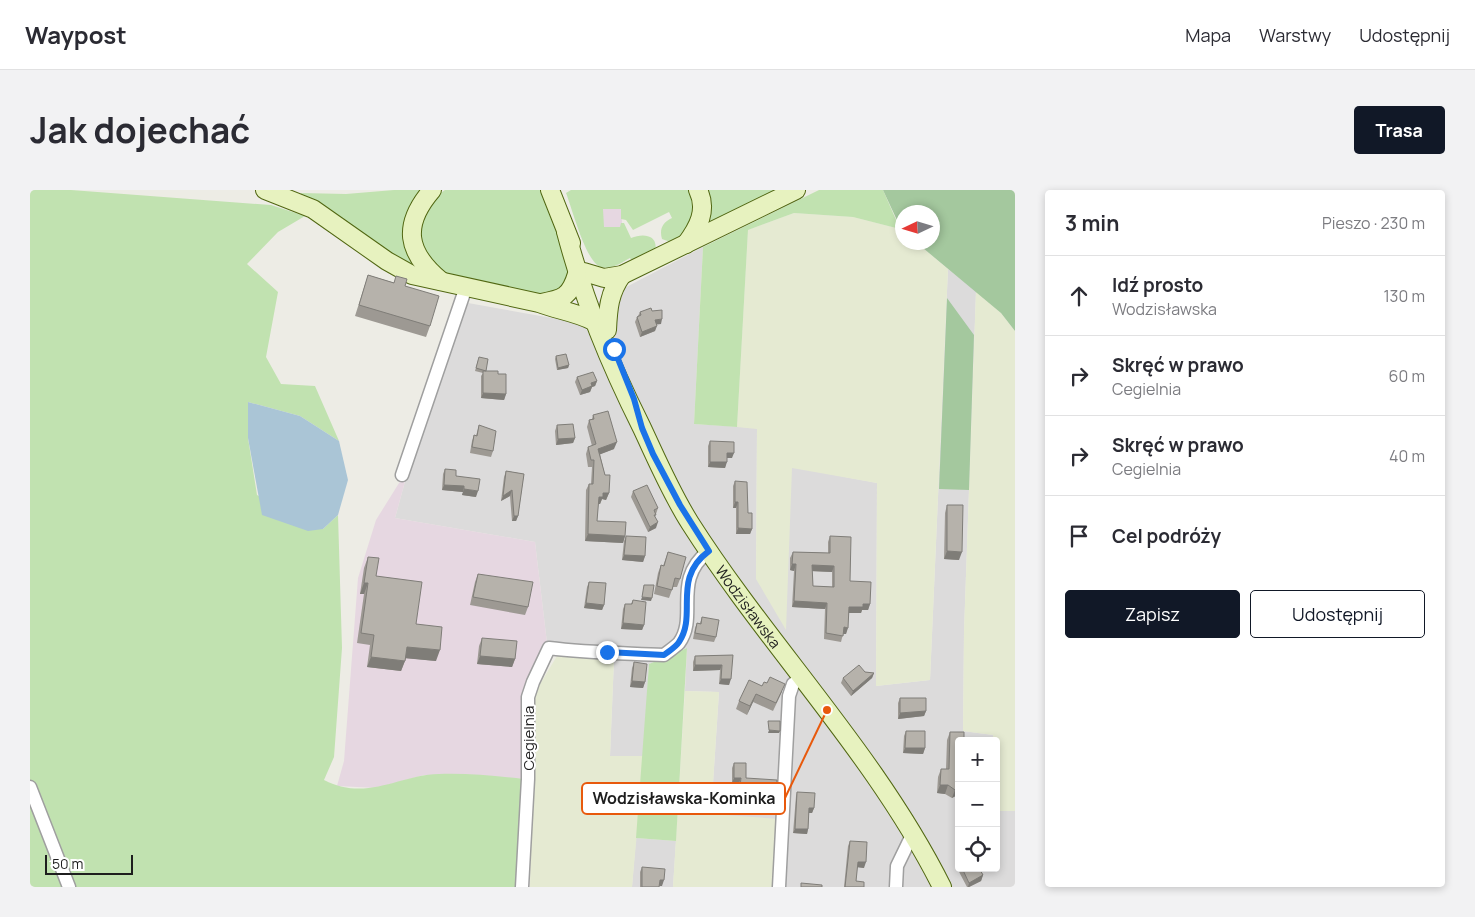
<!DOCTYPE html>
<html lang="pl">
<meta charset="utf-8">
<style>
:root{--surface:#fff;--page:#f2f2f3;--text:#2b2b33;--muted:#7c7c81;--line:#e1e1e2;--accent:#111827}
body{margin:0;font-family:Manrope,sans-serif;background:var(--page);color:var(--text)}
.controls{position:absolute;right:15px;bottom:15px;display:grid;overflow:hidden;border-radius:5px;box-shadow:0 2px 8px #0003}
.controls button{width:45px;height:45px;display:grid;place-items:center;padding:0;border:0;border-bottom:1px solid var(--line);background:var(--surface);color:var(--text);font:25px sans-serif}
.compass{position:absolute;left:865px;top:15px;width:45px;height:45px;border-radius:50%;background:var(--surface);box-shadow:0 2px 8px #0003;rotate:266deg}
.scale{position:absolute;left:15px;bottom:12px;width:88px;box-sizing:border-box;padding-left:5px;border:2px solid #1e1e1e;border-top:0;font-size:14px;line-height:18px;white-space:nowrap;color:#1e1e1e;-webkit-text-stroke:4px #fff;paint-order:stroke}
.stop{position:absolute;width:15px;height:15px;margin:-11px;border:4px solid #1a73e8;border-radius:50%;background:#fff}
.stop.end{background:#1a73e8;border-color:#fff;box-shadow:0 1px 5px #0008}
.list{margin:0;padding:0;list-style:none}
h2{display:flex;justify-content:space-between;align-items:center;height:65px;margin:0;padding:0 20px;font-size:21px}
h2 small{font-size:16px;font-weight:400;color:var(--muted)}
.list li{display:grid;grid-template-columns:32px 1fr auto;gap:15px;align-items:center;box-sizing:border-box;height:80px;padding:0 20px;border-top:1px solid var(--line)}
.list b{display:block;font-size:19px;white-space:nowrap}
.list p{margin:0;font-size:16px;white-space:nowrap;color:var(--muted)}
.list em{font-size:16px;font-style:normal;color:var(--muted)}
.actions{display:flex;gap:10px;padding:15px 20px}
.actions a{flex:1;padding:11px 0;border:1px solid var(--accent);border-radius:5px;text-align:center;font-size:18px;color:var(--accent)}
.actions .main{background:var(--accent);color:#fff}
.icon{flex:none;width:28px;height:28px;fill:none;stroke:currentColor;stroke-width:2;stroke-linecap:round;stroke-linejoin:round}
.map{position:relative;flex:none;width:985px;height:697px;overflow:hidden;border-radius:5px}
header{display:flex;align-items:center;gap:30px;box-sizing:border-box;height:70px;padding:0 25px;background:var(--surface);border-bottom:1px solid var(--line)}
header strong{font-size:24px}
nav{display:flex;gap:28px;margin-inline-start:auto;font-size:18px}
.intro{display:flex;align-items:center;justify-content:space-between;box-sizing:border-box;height:120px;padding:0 30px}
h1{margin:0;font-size:35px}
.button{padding:12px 22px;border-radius:5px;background:var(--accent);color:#fff;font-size:18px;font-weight:700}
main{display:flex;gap:30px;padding:0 30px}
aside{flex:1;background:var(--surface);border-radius:5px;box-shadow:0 2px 8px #0003}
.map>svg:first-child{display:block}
.residential{fill:#dcdbdb}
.industrial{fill:#e6d7e1}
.farmland{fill:#e5ead2}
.grass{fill:#c1e2b0}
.forest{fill:#a4c89e}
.water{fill:#aac5d6}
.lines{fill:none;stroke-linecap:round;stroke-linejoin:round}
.minor-casing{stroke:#9f9f9f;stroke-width:15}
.secondary-casing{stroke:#516712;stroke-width:20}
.minor{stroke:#fff;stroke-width:12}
.secondary{stroke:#e7f2bf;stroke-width:18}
.wall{fill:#9d9993;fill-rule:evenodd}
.shaded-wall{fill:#7f7d78}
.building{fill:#b6b2ab;stroke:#7f7d78;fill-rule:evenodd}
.route{stroke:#1a73e8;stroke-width:6}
.labels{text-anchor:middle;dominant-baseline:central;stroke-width:4;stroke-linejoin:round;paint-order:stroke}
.street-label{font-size:15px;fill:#1e1e1e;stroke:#fff}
.leader{fill:none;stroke:#e8590c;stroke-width:2}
.callout-dot{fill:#e8590c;stroke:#fff;stroke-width:2}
.callout{fill:#fff;stroke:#e8590c;stroke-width:2}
.callout-label{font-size:16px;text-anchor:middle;font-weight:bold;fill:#1e1e1e}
</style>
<header>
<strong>Waypost</strong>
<nav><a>Mapa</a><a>Warstwy</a><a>Udostępnij</a></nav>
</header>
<div class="intro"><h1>Jak dojechać</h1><a class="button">Trasa</a></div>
<main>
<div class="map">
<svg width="985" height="697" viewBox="0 0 985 697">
<rect width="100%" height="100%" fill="#edece5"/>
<path class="residential" d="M673,57L664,234L727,238L726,389L762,277L847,293L846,496L900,490L918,79L946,101L934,442L933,541L963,545V551H929V678H966V621H985V697H746L681,624L689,502L655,501L657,458L619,474L614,566H580L584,469L517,453L505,352L365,328L379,277L438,113L533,130Z
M606,648L646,651L643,697H602Z"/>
<path class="industrial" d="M572,18H592V38H572Z
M379,277L365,328L505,352L517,453L498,496L494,589L394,585L347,598L307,596L314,571L328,388L346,330Z"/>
<path class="farmland" d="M764,23L823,27L870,39L872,41V52L887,53L918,79L900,490L846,496L847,293L762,278L756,440L726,389L727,239L707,237L718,40Z
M946,101L971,123L985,141V621H966V551H963V545L933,541L934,442Z
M527,466L584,469L580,566H614L602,697H500L504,504Z
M655,501L689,502L681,624L750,629L746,697H643Z"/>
<path class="grass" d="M0,0H41L241,15L275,26L248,42L217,74L248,102L236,167L251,194L285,196L309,251L270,226L218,212V248L227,305L293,339L308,325L312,458L304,567L294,590C337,612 368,585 409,584C437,583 466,586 494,589L486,697H0Z
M364,0H391C372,23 368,53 385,78L270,9L271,3L316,4Z
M415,0H510L539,71L541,81L536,96L516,106L418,85C383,67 381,20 415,0Z
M541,0H659C672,22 661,39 643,53L632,49C629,39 633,32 642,28L639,22L603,40L596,30L591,29V19H573L574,37H590L591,33H594L601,48C614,43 629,45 625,62L604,73L600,68C591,73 581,80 571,77C556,73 542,18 536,3Z
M676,0H757L676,39Z
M789,0H853L870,39L823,27L764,23L718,40L707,237L664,234L673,57Z
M657,458L646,651L606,648L619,474Z"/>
<path class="forest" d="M853,0H985V141L971,123L887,53L902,52V22H872V41Z
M917,108L944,145L939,300L909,299Z"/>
<path class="water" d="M218,212L270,226L309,251L318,290L308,325L293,339L278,341L232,325L218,248Z"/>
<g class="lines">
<g class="minor-casing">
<path id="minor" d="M372,285L436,97
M0,597L39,697
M492,697L498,589V507L503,492L519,458C558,463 595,463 634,465C639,461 645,457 649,453C669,426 641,390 679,361
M749,697L759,506L763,494L772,487
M866,697L867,676L883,643"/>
</g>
<g class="secondary-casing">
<g id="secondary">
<path d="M235,0L283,19L357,71L382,85L509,113C527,120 546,122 563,131"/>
<path d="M402,0C372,35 376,62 411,91"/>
<path d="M520,0L541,53"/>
<path id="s1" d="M536,42C555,113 579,172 612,238C627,270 641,303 660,333C739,457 846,565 912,697"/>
<path d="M656,54C668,38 678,20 668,0"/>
<path d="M554,82L574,88L592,85L766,0"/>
<path d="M511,113C533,109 540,107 547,84"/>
<path d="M577,140C578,119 579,103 592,85"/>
</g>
</g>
<use href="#minor" class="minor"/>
<use href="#secondary" class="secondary"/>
</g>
<path class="wall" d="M338,85L375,96L400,136L396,147L325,126Z
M622,121L631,134H626L625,141L610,147L605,132L607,127L608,126L610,122Z
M526,166L539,175L538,178L527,180L525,169Z
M448,170L456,181L468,184L476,204L474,210L451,208V186L453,183L445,181Z
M547,187L567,191L565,196L562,197L560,202L550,205L545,192Z
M563,225L584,259L570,264L579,303L576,310L572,309L570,314H568L567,331L595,346L593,353L555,351L556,300L559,294H561L562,277H558L556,264L558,257L562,256L557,237L559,230L562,229Z
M449,235L463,261L461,267L440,263L442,251L444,245L446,246Z
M527,235L545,248L543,253L526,255L525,241Z
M680,251L702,268H697L695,278L678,277V256Z
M415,279L426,286L446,307L432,305L433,302L412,300L413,284Z
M476,281L494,284L488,326L486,331H482L480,306L471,311L474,287Z
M705,291L718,323L722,339L720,344H706V318H703V296Z
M603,301L628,318L625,327L626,338L618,342L601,307Z
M917,315L929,370L914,369L915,323Z
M596,346L615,366L613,372L592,370L594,351Z
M800,346L820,391L840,414L838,420H832L831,423H819L816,444H813L811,452L794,449L795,419L762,417L764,381L760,380V368L763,362L798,363V352ZM782,381L802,382V397L783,396Z
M638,362L650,389L647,397H643L639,408L624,404L628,383L631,375L633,376Z
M338,367L346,386L386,434L406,471L376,468L371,481L337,477L340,455L327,453L334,404H330L334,378Z
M448,384L498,417L495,425L440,415L445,392Z
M559,392L574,415L572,420L554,418L557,397Z
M603,410L614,435L612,440L591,439L593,419L595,414H601Z
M672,427L686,447L684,452L663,449L665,438L667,433H670Z
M452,448L485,469L482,477L447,474L449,456Z
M703,465L699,495L689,494L690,480L663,481V472L665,466Z
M604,472L615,492L613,498L600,497L602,478Z
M835,482L844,483L842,488L821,506L811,493L813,488Z
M732,496L752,502L743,521L723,512L717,525L706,519L709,511Z
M870,508L896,521L894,526L868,529V513Z
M876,541L895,558L893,564L873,563L874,546Z
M920,542L929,551V604L922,608L915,604L907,603L908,587L911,579H916L917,550Z
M704,573L716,588L743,613L707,610L709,593H702V578Z
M767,602L784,618L782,623H779L778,639L777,644L763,643L766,606Z
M928,636L929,654H926V641Z
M820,651L834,678L827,677L826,691L834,697H814L818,656Z
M929,674V678H949L953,685L951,691L939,697H937L927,678Z
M612,677L632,696H629V697H610V682Z"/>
<path class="shaded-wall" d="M632,129L631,134L623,135L625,130Z
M627,136L625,141L610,147L612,142Z
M539,175L538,178L527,180L528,178Z
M567,191L565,196L562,197L560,202L550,205L552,200L561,193Z
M453,203L476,204L474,210L451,208Z
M545,248L543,253L526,255L528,249Z
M587,252L584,259L566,266L568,259Z
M697,263H704L702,268H695Z
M680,272H697L695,278L678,277Z
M414,295L434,296L433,302L412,300Z
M434,299L448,301L446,307L432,305Z
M482,300L480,306L471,311L473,306Z
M573,303H579L576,310L572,309L570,314H566L569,307Z
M705,312H708L706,318H703Z
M484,326H488L486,331H482Z
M628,332L626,338L618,342L620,337Z
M708,338L722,339L720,344H706Z
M558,344L595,346L593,353L555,351Z
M917,361L932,362L929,370L914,369Z
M594,365L615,366L613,372L592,370Z
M762,374H766L764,381L760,380Z
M782,375L804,376L802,382L780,381Z
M334,393H338L334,404H330Z
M612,407L622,408L621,411L611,410Z
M764,411L797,413L795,419L762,417Z
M556,413L574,415L572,420L554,418Z
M833,414H840L838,420H832L831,423H817L819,417Z
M593,433L614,435L612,440L591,439Z
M814,437L818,438L816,444H811Z
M377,457L410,460L406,471L373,468Z
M450,466L485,469L482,477L447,474Z
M341,467L375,471L371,481L337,477Z
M665,475H692L690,480L663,481Z
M844,483L842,488L821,506L823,501Z
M691,489H701L699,495L689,494Z
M602,491L615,492L613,498L600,497Z
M726,504L723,512L717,525L720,516Z
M896,521L894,526L868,529L870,523Z
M739,540L750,541L749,543H738Z
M875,558H895L893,564L873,563Z
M704,588H711L709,593H702Z
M910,595H918L915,604L907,603Z
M929,598V604L922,608L925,600Z
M709,605L745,607L743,613L707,610Z
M779,618H784L782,623H777Z
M765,639H778L777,644L763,643Z
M928,649L929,654H926Z
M828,672H836L834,678L826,677Z
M953,685L951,691L939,697H938L939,693Z
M630,690H634L632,696H628Z"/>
<path class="building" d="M338,85L364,93L366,86L377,89L375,96L409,106L400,136L329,115Z
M621,118L622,121L632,120V129L625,130L627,136L612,142L607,127L611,125L610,122Z
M536,164L539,175L528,178L526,166Z
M449,167L458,169L456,181L446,178Z
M453,181H468V184H476V204L453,203Z
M563,182L567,191L561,193L562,196L552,200L547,187Z
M578,221L587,252L568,259L575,285H580L579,303H573V307H569L567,331L596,332L595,346L558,344L559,294H563L564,270H561L558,257L566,254L559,230L564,229L563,225Z
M543,234L545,248L528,249L527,235Z
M449,235L466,241L463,261L442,257L444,245L447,246Z
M680,251L704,252V263H697V272H680Z
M415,279L426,280V286L450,289L448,301L434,299V296L414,295Z
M476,281L494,284L488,326H484L482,300L473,306Z
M705,291L717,292L718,323H722V339L708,338V312H705Z
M617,295L628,318L624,320L626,325H624L628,332L620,337L603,301Z
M917,315H933L932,362L917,361Z
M596,346L616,347L615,366L594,365Z
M800,346L821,347L820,391L841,392L840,414H833V417H819L818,438L814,437L813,446L796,443L797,413L764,411L766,374H762L763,362L800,363ZM782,375L804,376V397L783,396Z
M638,362L656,367L650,389L645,388L642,400L627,396L631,375L634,376Z
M338,367L349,368L346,386L392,392L386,434L412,437L410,460L377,457L375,471L341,467L344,445L331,443L338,393H334Z
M448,384L503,392L498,417L443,407Z
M559,392L576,393L574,415L556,413Z
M614,395H624L622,408L612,407Z
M603,410L616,412L614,435L593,433L595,414H602Z
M672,427L689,430L686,447L665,443L667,433L671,434Z
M452,448L487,451L485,469L450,466Z
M703,465L701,489H691L692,475H665V466Z
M604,472L617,474L615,492L602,491Z
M829,475L835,482L844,483L823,501L813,488Z
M740,487L755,494L746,513L726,504L720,516L709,511L719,490L732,496L734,492L737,493Z
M870,508H896V521L870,523Z
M738,531H750V541L739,540Z
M876,541H895V558H875Z
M920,542H934V551H929V598L925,600L918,595H910L911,579H919Z
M704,573H716V588L747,590L745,607L709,605L711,588H704Z
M767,602L785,603L784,618H779L778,639H765Z
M820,651L837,652L836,672H828L826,691L834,692V697H815Z
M612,677L635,679L634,690H630L629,697H612Z
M932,678H949L953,685L939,693Z
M771,693L792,695V697H771Z"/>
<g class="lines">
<path class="route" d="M577,462L634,465C639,461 646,457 649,452C668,424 641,389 679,361L650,315L623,264L612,238L604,209L584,159"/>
</g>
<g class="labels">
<g class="street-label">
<text stroke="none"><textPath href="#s1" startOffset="419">Wodzisławska</textPath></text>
<text transform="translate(498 548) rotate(-90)">Cegielnia</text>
</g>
</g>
<path class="leader" d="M797 520L755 608"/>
<circle class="callout-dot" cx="797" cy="520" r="5"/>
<rect class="callout" x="552" y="593" width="203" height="31" rx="5"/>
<g class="callout-label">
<text x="654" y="614">Wodzisławska-Kominka</text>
</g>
</svg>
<div class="controls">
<button>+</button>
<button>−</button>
<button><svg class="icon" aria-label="locate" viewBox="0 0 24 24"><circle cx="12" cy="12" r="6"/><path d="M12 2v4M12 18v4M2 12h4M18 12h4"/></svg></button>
</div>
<svg class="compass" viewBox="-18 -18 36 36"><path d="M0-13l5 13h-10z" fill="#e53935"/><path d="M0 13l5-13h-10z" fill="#7c7c81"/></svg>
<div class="scale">50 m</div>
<div class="stop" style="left:584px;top:159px"></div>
<div class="stop end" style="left:577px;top:462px"></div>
</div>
<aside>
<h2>3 min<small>Pieszo · 230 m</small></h2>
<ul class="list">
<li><svg class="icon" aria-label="ahead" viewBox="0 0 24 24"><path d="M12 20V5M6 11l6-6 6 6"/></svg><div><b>Idź prosto</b><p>Wodzisławska</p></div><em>130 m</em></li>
<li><svg class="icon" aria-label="right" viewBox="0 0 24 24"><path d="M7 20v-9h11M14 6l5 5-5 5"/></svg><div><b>Skręć w prawo</b><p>Cegielnia</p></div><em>60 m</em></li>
<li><svg class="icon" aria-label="right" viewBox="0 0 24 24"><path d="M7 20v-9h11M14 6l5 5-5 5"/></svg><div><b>Skręć w prawo</b><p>Cegielnia</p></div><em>40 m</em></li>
<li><svg class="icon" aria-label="arrive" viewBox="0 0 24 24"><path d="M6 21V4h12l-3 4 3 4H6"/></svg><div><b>Cel podróży</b></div></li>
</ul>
<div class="actions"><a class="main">Zapisz</a><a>Udostępnij</a></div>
</aside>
</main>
